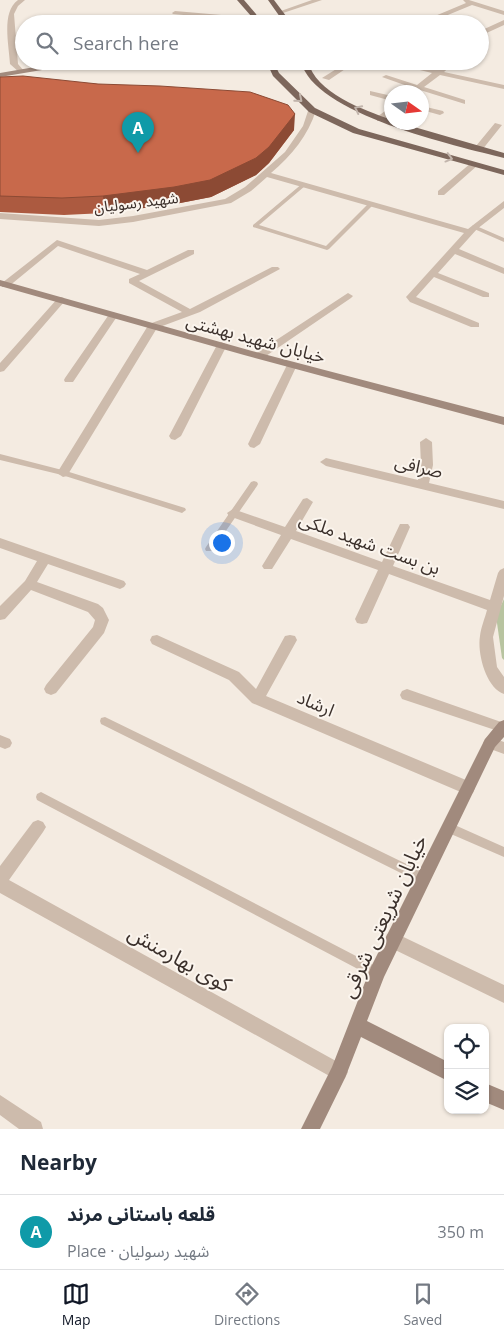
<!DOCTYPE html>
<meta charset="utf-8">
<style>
:root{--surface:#fff;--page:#f2f2f3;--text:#1f2937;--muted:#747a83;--line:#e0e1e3;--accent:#111827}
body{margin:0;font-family:"Open Sans","Noto Sans Arabic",sans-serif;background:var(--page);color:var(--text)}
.controls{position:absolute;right:15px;bottom:15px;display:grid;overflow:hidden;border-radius:10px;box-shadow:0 1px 4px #0004}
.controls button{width:45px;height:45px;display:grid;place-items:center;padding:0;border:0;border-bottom:1px solid var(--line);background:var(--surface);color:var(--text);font:25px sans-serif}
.compass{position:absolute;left:384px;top:85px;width:45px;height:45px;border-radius:50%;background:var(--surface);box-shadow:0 1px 4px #0004;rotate:104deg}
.you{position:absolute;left:221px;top:542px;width:18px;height:18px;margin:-12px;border:4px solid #fff;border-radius:50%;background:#1a73e8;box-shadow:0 0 0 8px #1a73e833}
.badge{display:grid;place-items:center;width:32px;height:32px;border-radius:50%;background:var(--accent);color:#fff;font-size:16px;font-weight:700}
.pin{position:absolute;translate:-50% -41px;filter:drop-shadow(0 1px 2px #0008)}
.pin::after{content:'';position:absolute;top:26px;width:18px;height:15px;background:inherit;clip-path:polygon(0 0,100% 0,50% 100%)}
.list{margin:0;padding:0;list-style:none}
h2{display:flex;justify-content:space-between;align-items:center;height:65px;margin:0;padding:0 20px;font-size:21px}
h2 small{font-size:16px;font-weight:400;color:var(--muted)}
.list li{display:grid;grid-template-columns:32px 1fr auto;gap:15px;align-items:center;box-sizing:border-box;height:75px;padding:0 20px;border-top:1px solid var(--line)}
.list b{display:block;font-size:19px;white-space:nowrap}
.list p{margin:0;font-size:16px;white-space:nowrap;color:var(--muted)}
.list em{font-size:16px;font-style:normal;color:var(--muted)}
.icon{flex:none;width:28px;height:28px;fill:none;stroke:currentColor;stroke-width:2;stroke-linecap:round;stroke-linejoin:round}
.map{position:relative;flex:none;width:504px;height:1129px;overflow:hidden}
.search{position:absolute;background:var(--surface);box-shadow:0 1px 4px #0004;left:15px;right:15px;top:15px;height:55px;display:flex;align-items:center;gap:12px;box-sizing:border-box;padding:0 18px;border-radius:28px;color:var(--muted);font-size:19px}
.sheet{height:140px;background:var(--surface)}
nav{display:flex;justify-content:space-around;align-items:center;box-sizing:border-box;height:70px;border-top:1px solid var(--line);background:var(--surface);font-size:14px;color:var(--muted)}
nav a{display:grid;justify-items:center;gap:2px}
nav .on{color:var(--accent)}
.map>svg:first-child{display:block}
.green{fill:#b8c4a0}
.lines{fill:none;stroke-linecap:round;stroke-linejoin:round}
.lane{fill:#cdbbac;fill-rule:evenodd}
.street{fill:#cdbbac;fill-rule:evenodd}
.secondary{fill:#a18a7d;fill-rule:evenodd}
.primary{fill:#7d675c;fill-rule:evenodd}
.wall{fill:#ac5a40}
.shaded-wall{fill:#8c4a34}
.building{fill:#c8694b;stroke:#8c4a34}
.oneway{stroke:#c2b5ac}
.labels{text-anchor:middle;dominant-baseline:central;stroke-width:4;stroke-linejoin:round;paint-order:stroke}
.far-street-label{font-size:15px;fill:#3b302b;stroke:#fbf5ee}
.street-label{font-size:18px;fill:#3b302b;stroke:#fbf5ee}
.near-street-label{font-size:21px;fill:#3b302b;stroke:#fbf5ee}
</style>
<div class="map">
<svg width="504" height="1129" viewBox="0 0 504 1129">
<rect width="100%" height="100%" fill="#f4ebe1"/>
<path class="green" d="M504,599V660L502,658L496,616Z"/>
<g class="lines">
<path class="lane" d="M303,183L306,185L305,186L259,225L326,246L369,203L374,204L329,249L327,250L253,227V225Z
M474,225L504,238V242L472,228V226Z
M0,454L66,471L185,508L186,510L182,513L62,475L0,460Z
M254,481L257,482L258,484L257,486L212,551H206L205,549L206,547L251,482Z
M105,717L427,874L429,878L427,882L423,883L419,882L101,724L100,721L101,718Z
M41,792L381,969L383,973L381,977L377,979L373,977L37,800L36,797L37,794Z
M448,822L504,847V857L444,831L443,827L444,823Z"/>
<path class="street" d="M18,0H25L18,6L14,14L18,64L24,71L20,73L10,64C9,45 1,12 18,0Z
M312,0H322L283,13L278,12Z
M463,0H469L504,11V15L472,5L426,24H416L466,3Z
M175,11L256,18L259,20L256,22L173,14L172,13Z
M335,16L340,17L336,24H329Z
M504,20V25L480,36V31Z
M349,61H357L329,80L322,78Z
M383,61H397L437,70L448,61H456L444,72L504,85V89L440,75L424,87L465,100V104L420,90L410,92L413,88L382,77L386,75L417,85L432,73Z
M370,91L392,96V101L370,95Z
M422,106L443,111L444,113L440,115L422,110Z
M309,108L316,110C308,136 292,155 271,173L468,229L504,201V208L477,229L459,249L504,268V274L455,254L438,273L489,293V297H483L434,277L416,297L479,323V327H471L410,302L406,297L464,233L267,177L251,191L231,203L133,222L99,226L0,219V213L99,220L133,216L225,199L245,187L285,152L303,126Z
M389,108H392V114L383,121H377V117Z
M495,123L502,125L482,150H476V146Z
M471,163L478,165L444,195H438V191Z
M57,240L147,270L188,250H194V254L139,281L190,309L272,267H278L280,269L200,312L157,328L67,476L63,477L57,473L149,324L182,312L129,283V279L140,274L58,246L8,287H2V283Z
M348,293L353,296L351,298L263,358H255L254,356L255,354Z
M61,297L64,298V302L4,371L0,372V363L58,298Z
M113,312L118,315L73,382H65L64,380L65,378L110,313Z
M222,342L227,345L181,436L175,440L171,439L169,436L217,345Z
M292,362L297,365L260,444L254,448L250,447L248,444L287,365Z
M426,438L432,442L433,465L429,483L504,501V509L326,466L320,462L326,458L418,480L421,465L420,442Z
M307,498L313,502L296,531L382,562L400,524H408L410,527L393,566L490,600L498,573L500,570L504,568V596L493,637L497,667L504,677V694C486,688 477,653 480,636C481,627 485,618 487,610L389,574L367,623L362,624L357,623L355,619L378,570L291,539L272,569H264L262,566L281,535L229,516L227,513L233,509L285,527L303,499Z
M0,538L124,581L126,584L124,587L120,589L48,564L37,582L98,604L103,608L109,620L104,633L56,693L51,695L46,693L44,689L46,685L93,627L95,620L88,612L31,590L5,619L0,620V606L25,581L37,561L0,548Z
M157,635L239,672L256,689L285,636L290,635L295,636L297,640L266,696L473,783L475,788L473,793L468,795L463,793L252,703L229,680L152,644L150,640L152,636Z
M407,689L504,723V733L402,699L400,695L402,691Z
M0,735L10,739L12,743L10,747L5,749L0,747Z
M490,737L504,742V754L485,747L483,743L485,739Z
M38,820L43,822L46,827L43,832L9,880L345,1066L348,1072L345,1078L339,1081L333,1078L0,893V866L33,822Z
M393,932L504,985V1003L387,946L385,940L387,934Z
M0,1095L41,1122L43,1129H19L0,1115Z"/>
<path class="secondary" d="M70,61L271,62L304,61L271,66L72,65L0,77V73Z
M0,280L252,351L504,417V425L244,355L0,286Z
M504,720V737L495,747L384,977L367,1021L448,1062V1081L361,1037L345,1078L320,1129H301L332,1067L371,967L485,739L499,722Z
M485,1083L504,1091V1110L485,1102Z"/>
<path class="primary" d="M237,0H244L256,14L261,24H255L251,16Z
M268,0H274L292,24H285Z
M266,61H273L279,73L315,108L359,129L504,170V175L353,133L309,112L273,76Z
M301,61H308C315,93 364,110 392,120V122H397L504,153V158C457,146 312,114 301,61Z"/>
</g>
<path class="wall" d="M0,77L98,84L294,130L269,163L256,175L211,197L175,204L105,213L64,215L0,212Z"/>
<path class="shaded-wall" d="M295,114L294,130L269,163L256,175L211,197L175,204L105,213L103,196Z"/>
<path class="building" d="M23,76L98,84L160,86L250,92L288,105L295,114L269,147L256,158L210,180L174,187L103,196L62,198L0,196V77Z"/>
<defs><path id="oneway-chevron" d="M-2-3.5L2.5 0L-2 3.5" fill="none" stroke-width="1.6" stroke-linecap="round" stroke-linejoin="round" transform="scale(1.25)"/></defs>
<g class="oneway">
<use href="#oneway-chevron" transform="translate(299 99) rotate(40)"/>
<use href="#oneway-chevron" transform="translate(358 109) rotate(-154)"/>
<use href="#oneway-chevron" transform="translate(449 158) rotate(15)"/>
</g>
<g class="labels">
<g class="far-street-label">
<text transform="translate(136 202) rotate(-7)">شهید رسولیان</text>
</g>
<g class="street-label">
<text transform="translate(256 338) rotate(15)">خیابان شهید بهشتی</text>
<text transform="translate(419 466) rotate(13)">صرافی</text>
<text transform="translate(370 543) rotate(20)">بن بست شهید ملکی</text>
<text transform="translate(316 703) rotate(23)">ارشاد</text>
</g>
<g class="near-street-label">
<text transform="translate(383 916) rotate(-65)">خیابان شریعتی شرقی</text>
<text transform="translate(180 958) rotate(29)">کوی بهارمنش</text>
</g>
</g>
</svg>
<div class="controls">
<button><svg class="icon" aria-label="locate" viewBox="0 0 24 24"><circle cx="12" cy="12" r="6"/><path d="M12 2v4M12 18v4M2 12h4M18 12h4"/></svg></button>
<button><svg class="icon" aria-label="layers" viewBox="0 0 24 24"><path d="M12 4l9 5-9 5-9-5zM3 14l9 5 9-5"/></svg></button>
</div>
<svg class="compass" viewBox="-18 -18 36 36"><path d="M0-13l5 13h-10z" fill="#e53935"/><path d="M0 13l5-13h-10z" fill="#747a83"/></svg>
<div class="you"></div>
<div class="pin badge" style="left:138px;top:153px;background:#0f9aa8">A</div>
<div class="search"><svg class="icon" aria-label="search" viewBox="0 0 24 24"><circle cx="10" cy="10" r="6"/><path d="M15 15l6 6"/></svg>Search here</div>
</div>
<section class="sheet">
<h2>Nearby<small></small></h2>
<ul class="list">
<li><span class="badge" style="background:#0f9aa8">A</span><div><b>قلعه باستانی مرند</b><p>Place · شهید رسولیان</p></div><em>350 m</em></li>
</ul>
</section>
<nav>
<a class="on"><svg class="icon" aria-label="map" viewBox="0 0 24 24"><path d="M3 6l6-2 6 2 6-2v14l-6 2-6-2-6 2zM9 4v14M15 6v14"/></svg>Map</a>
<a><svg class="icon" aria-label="directions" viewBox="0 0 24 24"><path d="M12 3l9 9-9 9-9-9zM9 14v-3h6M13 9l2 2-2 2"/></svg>Directions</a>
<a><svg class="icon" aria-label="saved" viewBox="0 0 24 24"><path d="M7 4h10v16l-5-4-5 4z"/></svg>Saved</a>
</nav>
